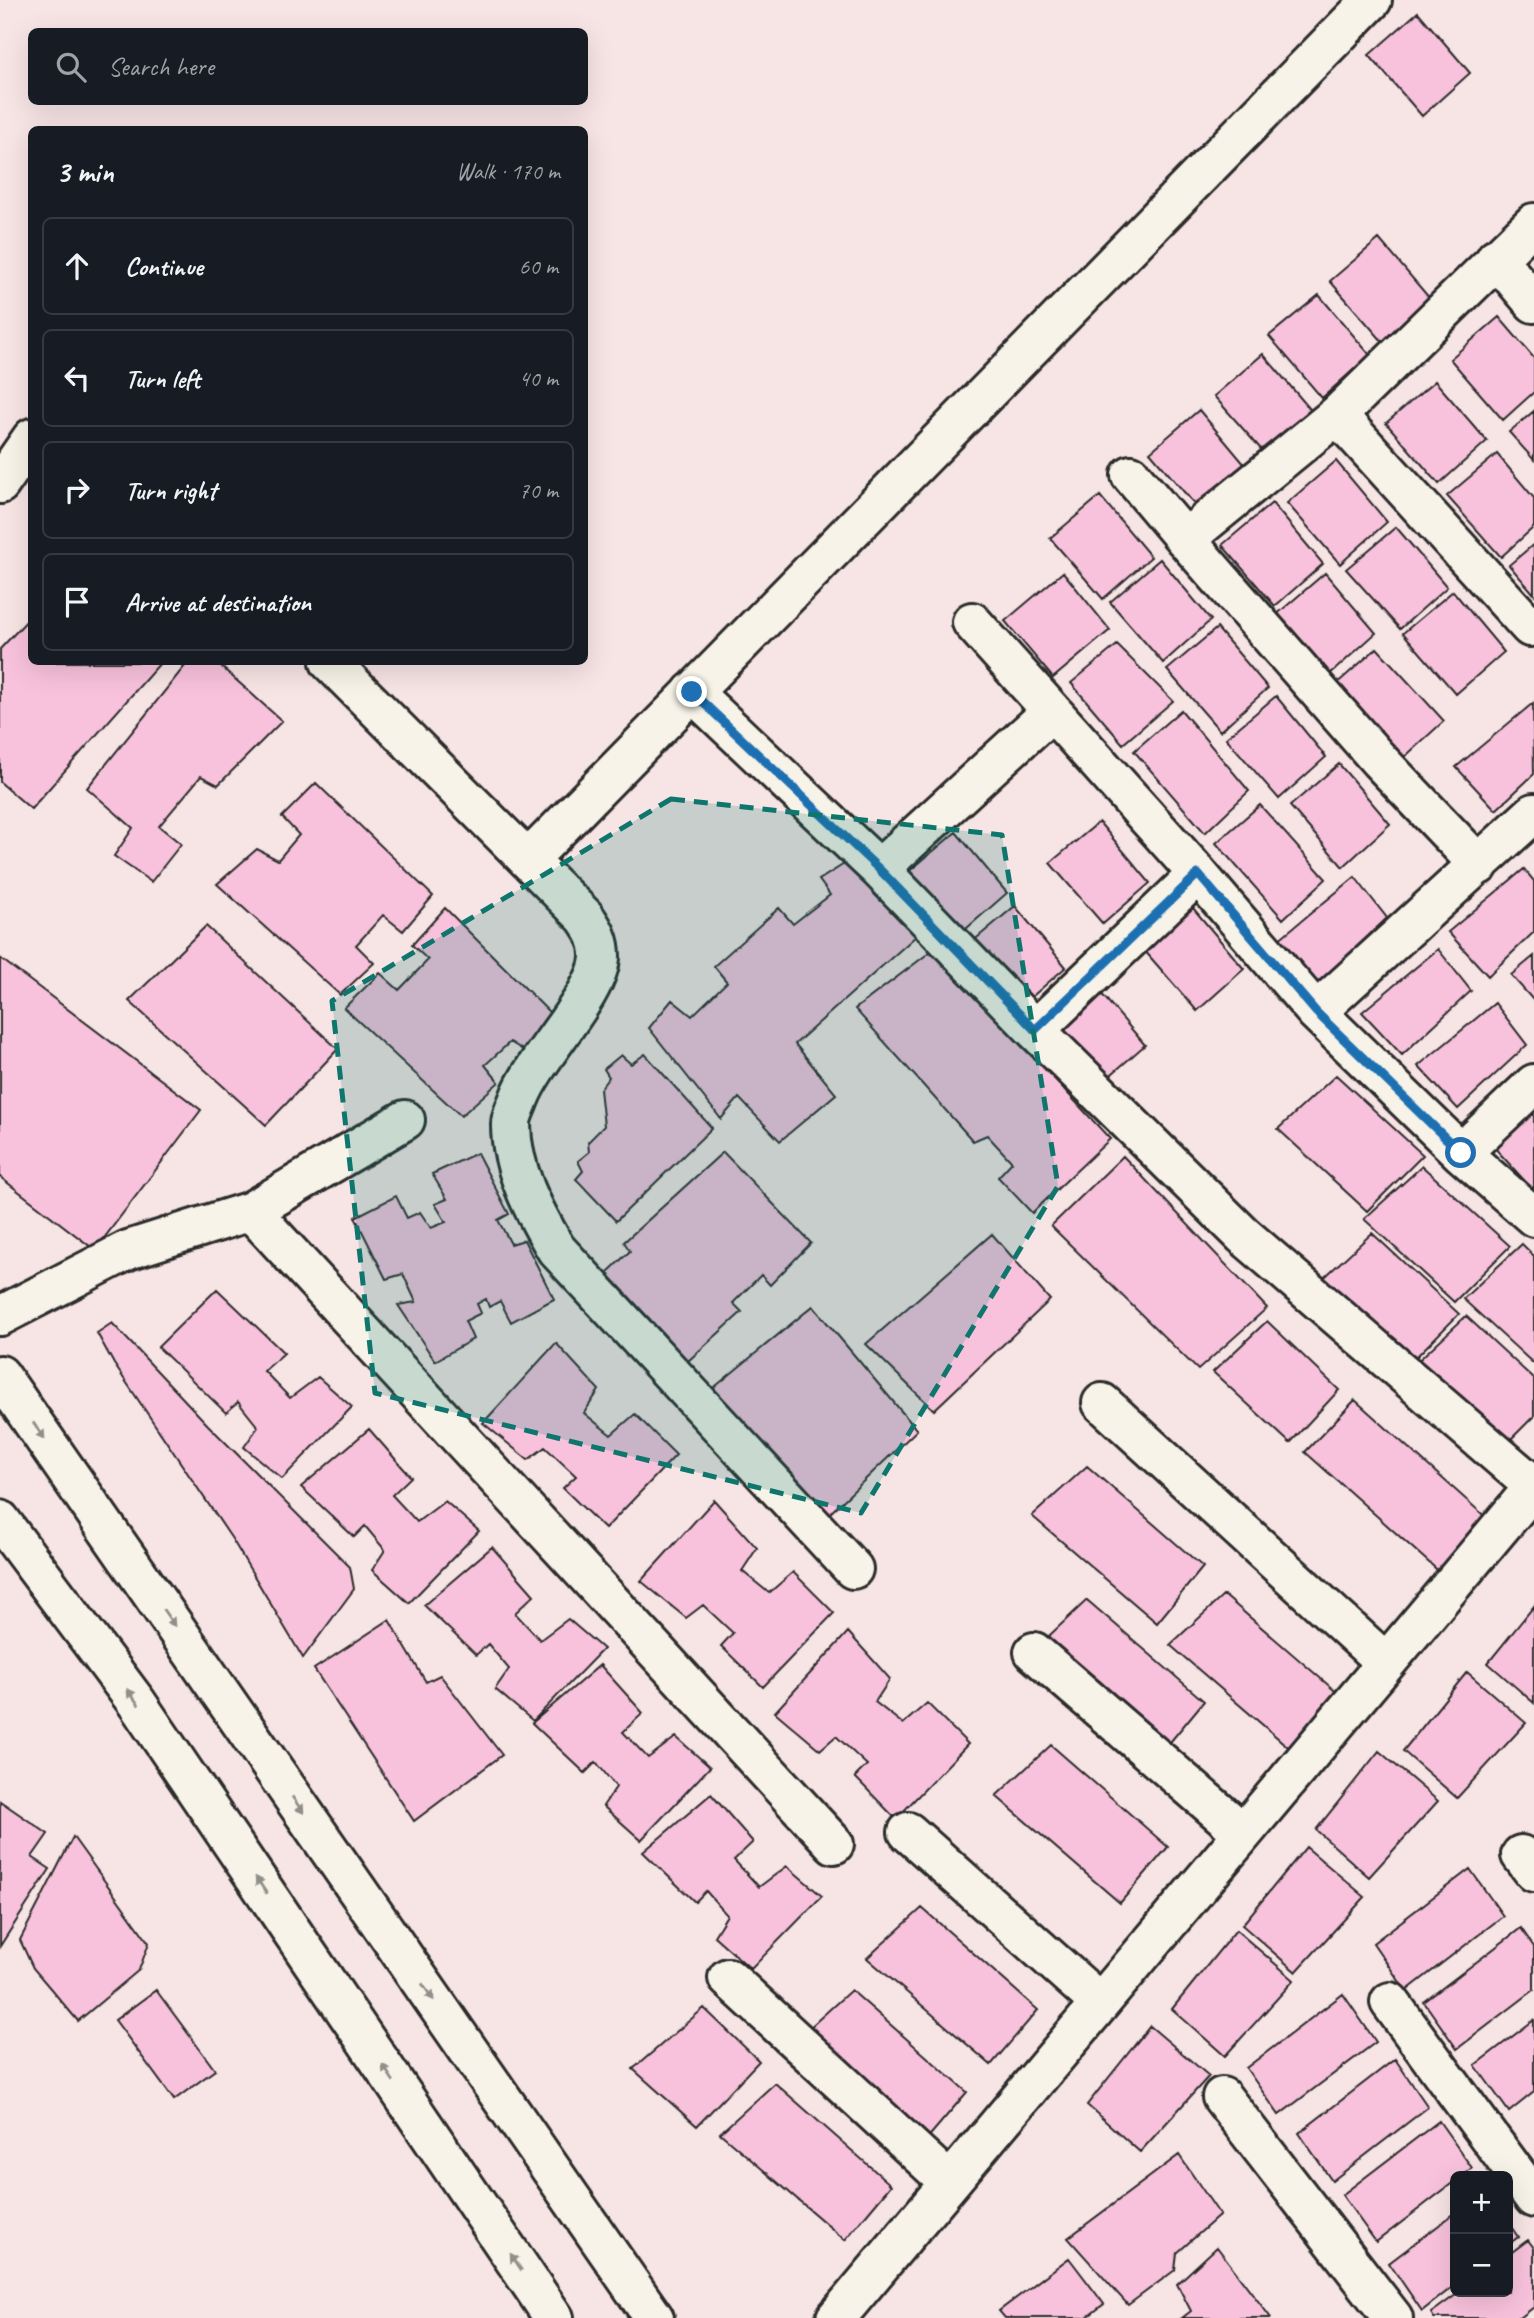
<!DOCTYPE html>
<meta charset="utf-8">
<style>
:root{--surface:#171b24;--page:#242831;--text:#f1f3f6;--muted:#9ea1a6;--line:#363941}
body{margin:0;font-family:Caveat,sans-serif;background:var(--page);color:var(--text)}
.controls{position:absolute;right:21px;bottom:21px;display:grid;overflow:hidden;border-radius:10px;box-shadow:0 7px 28px #0002}
.controls button{width:63px;height:63px;display:grid;place-items:center;padding:0;border:0;border-bottom:2px solid var(--line);background:var(--surface);color:var(--text);font:35px sans-serif}
.stop{position:absolute;width:21px;height:21px;margin:-16px;border:5px solid #1f6fb2;border-radius:50%;background:#fff}
.stop.end{background:#1f6fb2;border-color:#fff;box-shadow:0 2px 7px #0008}
.list{margin:0;padding:0;list-style:none}
h2{display:flex;justify-content:space-between;align-items:center;height:91px;margin:0;padding:0 28px;font-size:30px}
h2 small{font-size:23px;font-weight:400;color:var(--muted)}
.list li{display:grid;grid-template-columns:46px 1fr auto;gap:21px;align-items:center;box-sizing:border-box;height:98px;margin:0 14px 14px;padding:0 14px;border:2px solid var(--line);border-radius:10px}
.list b{display:block;font-size:26px;white-space:nowrap}
.list em{font-size:23px;font-style:normal;color:var(--muted)}
.icon{flex:none;width:38px;height:38px;fill:none;stroke:currentColor;stroke-width:2;stroke-linecap:round;stroke-linejoin:round}
.map{position:relative;flex:none;width:1534px;height:2318px;overflow:hidden}
.search{position:absolute;background:var(--surface);box-shadow:0 7px 28px #0002;left:28px;top:28px;width:560px;height:77px;display:flex;align-items:center;gap:18px;box-sizing:border-box;padding:0 24px;border-radius:10px;color:var(--muted);font-size:26px}
.panel{position:absolute;background:var(--surface);box-shadow:0 7px 28px #0002;left:28px;top:126px;width:560px;height:539px;border-radius:10px}
.map>svg:first-child{display:block}
.building{fill:#f8c2dc;stroke:#2b2b2b;stroke-width:2}
.lines{fill:none;stroke-linecap:round;stroke-linejoin:round}
.minor-casing{stroke:#2b2b2b;stroke-width:44}
.minor{stroke:#f7f3e8;stroke-width:38}
.oneway{fill:#918f8a}
.route{stroke:#1f6fb2;stroke-width:9}
.marked{fill:#0f766e;fill-opacity:0.2;stroke:#0f766e;stroke-width:5;stroke-dasharray:14 9;stroke-linejoin:round}
</style>
<div class="map">
<svg width="1534" height="2318" viewBox="0 0 1534 2318">
<rect width="100%" height="100%" fill="#f7e4e4"/>
<filter id="ink" filterUnits="userSpaceOnUse"><feTurbulence type="fractalNoise" baseFrequency=".0143" numOctaves="2"/><feDisplacementMap in="SourceGraphic" scale="14" xChannelSelector="R" yChannelSelector="G"/><feConvolveMatrix kernelMatrix="1 2 1 2 8 2 1 2 1" color-interpolation-filters="sRGB"/></filter>
<g filter="url(#ink)">
<path class="building" d="M1418,12L1470,73L1422,116L1369,55Z
M1379,239L1431,300L1383,342L1330,281Z
M1319,295L1370,355L1322,398L1269,336Z
M1499,317L1534,358V392L1503,420L1450,359Z
M1263,354L1315,415L1267,456L1214,396Z
M1435,381L1487,441L1439,484L1386,423Z
M1199,410L1250,471L1202,513L1150,452Z
M1534,411V460L1509,432Z
M1497,454L1534,498V527L1501,557L1447,496Z
M1336,461L1387,522L1340,564L1287,503Z
M1100,496L1151,557L1103,599L1050,538Z
M1272,503L1323,564L1275,606L1222,545Z
M1396,527L1447,587L1400,629L1346,569Z
M1534,544V594L1509,565Z
M1160,559L1211,620L1163,663L1110,602Z
M1063,572L1110,630L1053,678L1005,621Z
M1325,573L1376,633L1329,675L1276,615Z
M1453,591L1504,652L1456,694L1403,633Z
M32,615V662H161L31,809L0,782V649Z
M1217,628L1268,688L1220,731L1167,670Z
M1117,645L1173,701L1123,744L1071,683Z
M1377,648L1444,721L1399,762L1334,686Z
M188,662H216L282,721L218,785L201,776L159,826L181,844L151,882L114,856L133,828L87,788Z
M1276,696L1326,757L1279,799L1226,738Z
M1533,703L1534,774L1496,810L1456,767Z
M1181,710L1249,791L1205,833L1134,751Z
M1339,764L1390,824L1343,867L1290,806Z
M316,783L433,896L403,931L383,915L356,945L374,963L340,995L217,884L257,849L278,860L299,835L282,817Z
M1260,805L1326,879L1283,919L1216,843Z
M1099,822L1150,883L1103,924L1050,863Z
M956,832L1007,893L959,935L906,874Z
M849,861L916,936L795,1044L836,1094L780,1141L739,1098L721,1119L649,1028L672,1000L692,1016L727,982L714,966L779,908L793,924L830,895L819,880Z
M1524,869L1534,881V932L1488,976L1448,932Z
M1355,877L1387,918L1318,984L1278,940Z
M1015,906L1066,967L1019,1008L966,947Z
M445,908L556,1019L526,1052L510,1042L485,1065L499,1082L461,1116L344,1008L380,973L399,990L428,960L412,945Z
M1193,908L1244,969L1197,1011L1144,950Z
M206,926L338,1049L266,1125L129,1001Z
M934,949L1110,1139L1032,1213L998,1177L1012,1162L987,1135L973,1141L855,1009Z
M1438,949L1471,991L1402,1055L1362,1012Z
M1534,956V1001L1511,975Z
M0,958L201,1110L95,1250L0,1177Z
M1094,985L1145,1045L1097,1087L1044,1026Z
M1495,1003L1527,1045L1458,1109L1418,1066Z
M645,1054L712,1128L616,1221L576,1179L583,1171L578,1161L589,1152L588,1142L604,1126L600,1089L609,1077L604,1069L621,1055L631,1064Z
M1336,1075L1423,1155L1367,1211L1278,1129Z
M1534,1113V1189L1533,1190L1493,1146Z
M723,1152L811,1243L770,1285L761,1275L733,1303L742,1312L688,1361L607,1273L630,1251L624,1242Z
M477,1153L509,1214L498,1220L511,1244L524,1240L554,1299L511,1322L500,1301L489,1307L486,1299L477,1304L481,1313L465,1321L473,1339L435,1361L398,1305L416,1302L403,1274L386,1279L355,1217L396,1196L407,1218L420,1212L431,1228L446,1222L435,1204L447,1199L432,1174Z
M1123,1156L1267,1308L1198,1370L1051,1226Z
M1422,1166L1510,1246L1454,1302L1364,1219Z
M1372,1233L1459,1314L1403,1370L1314,1287Z
M992,1234L1050,1300L934,1410L866,1344Z
M1522,1244L1534,1256V1364L1463,1299Z
M217,1289L284,1353L264,1371L290,1398L318,1377L352,1407L282,1479L244,1447L258,1427L238,1402L226,1413L158,1347Z
M813,1306L917,1430L824,1519L711,1390Z
M1466,1316L1534,1379V1416L1497,1453L1408,1370Z
M1267,1321L1339,1390L1290,1443L1213,1372Z
M112,1323L208,1425L350,1567L354,1589L303,1658L232,1539L114,1364L97,1333Z
M556,1343L599,1390L584,1413L611,1435L635,1414L676,1455L605,1529L563,1488L576,1476L545,1447L528,1460L483,1423Z
M1355,1400L1490,1521L1444,1576L1305,1452Z
M369,1429L411,1477L392,1495L417,1522L445,1501L479,1531L409,1603L372,1570L385,1550L365,1526L354,1537L301,1487Z
M1087,1466L1203,1567L1157,1623L1032,1516Z
M714,1500L757,1548L742,1571L769,1593L793,1572L834,1613L763,1687L721,1646L733,1633L703,1605L686,1618L641,1581Z
M492,1547L534,1595L515,1613L540,1640L568,1619L603,1649L533,1721L495,1689L509,1669L488,1644L476,1655L424,1605Z
M1224,1595L1341,1696L1294,1752L1170,1645Z
M1087,1600L1204,1701L1157,1758L1033,1651Z
M1534,1606V1703L1488,1663Z
M389,1620L426,1682L440,1675L502,1755L414,1821L314,1669Z
M848,1632L890,1679L875,1702L903,1724L927,1703L968,1744L896,1819L855,1777L867,1765L836,1736L820,1750L775,1712Z
M600,1665L643,1713L623,1732L648,1758L676,1737L710,1767L641,1840L603,1806L616,1787L596,1762L585,1773L532,1723Z
M1467,1672L1526,1723L1457,1798L1403,1751Z
M1051,1745L1168,1847L1120,1903L996,1796Z
M1379,1751L1438,1801L1369,1877L1316,1830Z
M711,1794L753,1842L734,1860L759,1887L787,1866L822,1896L751,1969L714,1936L727,1915L706,1891L695,1902L643,1852Z
M0,1801L48,1834L32,1857L50,1869L0,1946Z
M73,1837L149,1943L139,1970L78,2021L33,1968L20,1940Z
M1306,1847L1365,1897L1296,1972L1242,1925Z
M1470,1869L1503,1916L1406,1991L1373,1943Z
M922,1908L1038,2010L991,2065L867,1958Z
M1521,1928L1534,1947V1990L1457,2049L1424,2002Z
M1236,1930L1294,1980L1225,2056L1172,2009Z
M156,1990L215,2070L174,2100L115,2020Z
M851,1990L967,2092L920,2147L796,2040Z
M1343,1994L1376,2042L1279,2115L1246,2068Z
M704,2008L759,2061L697,2126L633,2069Z
M1534,2020V2092L1509,2112L1475,2065Z
M1150,2026L1209,2076L1140,2152L1087,2105Z
M1395,2059L1428,2107L1332,2181L1299,2133Z
M775,2083L891,2185L845,2240L720,2133Z
M1439,2121L1472,2168L1461,2176H1455V2181L1376,2242L1342,2195Z
M1179,2155L1220,2215L1177,2253L1175,2270L1128,2305L1068,2238Z
M1455,2213V2285L1422,2311L1389,2263Z
M1508,2222L1518,2237L1508,2245Z
M1528,2240L1534,2248V2307L1520,2318H1434L1431,2313L1460,2292H1508V2255Z
M1217,2247L1271,2318H1182L1191,2311L1177,2284Z
M1069,2258L1104,2304L1086,2318H1005L999,2311Z"/>
<g class="lines">
<g class="minor-casing">
<path id="minor" d="M1496,258L1534,303
M1337,415L1530,627
M1131,475L1185,539
M0,484L32,438
M972,622L1198,874L1316,1012L1461,1153L1534,1217
M330,662L585,917C594,930 600,940 600,956C600,993 534,1058 519,1099C516,1107 511,1116 511,1124C511,1169 534,1211 556,1249L853,1569
M692,692L879,869L1035,1030L1243,1235L1534,1486
M528,860L1372,0
M1479,865L1379,760L1185,539L1337,415L1534,223
M879,869L1051,712
M1316,1012L1534,813
M1035,1030L1198,874
M1461,1153L1534,1084
M251,1211L405,1120
M0,1316L128,1250L251,1211L834,1844
M0,1375L654,2318
M1102,1403L1386,1663
M0,1520L137,1703L554,2318
M1034,1652L1243,1833
M908,1832L1100,2003
M1521,1855L1534,1872
M728,1978L949,2182
M1390,2002L1534,2198
M1222,2097L1393,2318
M836,2318L1534,1487"/>
</g>
<use href="#minor" class="minor"/>
</g>
<defs><path id="oneway-solid" d="M-6-.8H1V-3.2L6.5 0L1 3.2V.8H-6Z" transform="scale(1.75)"/></defs>
<g class="oneway">
<use href="#oneway-solid" transform="translate(39 1431) rotate(55)"/>
<use href="#oneway-solid" transform="translate(169 1618) rotate(55)"/>
<use href="#oneway-solid" transform="translate(133 1697) rotate(-126)"/>
<use href="#oneway-solid" transform="translate(298 1805) rotate(55)"/>
<use href="#oneway-solid" transform="translate(261 1885) rotate(-124)"/>
<use href="#oneway-solid" transform="translate(428 1992) rotate(55)"/>
<use href="#oneway-solid" transform="translate(388 2073) rotate(-124)"/>
<use href="#oneway-solid" transform="translate(516 2262) rotate(-124)"/>
</g>
</g>
<g class="lines" filter="url(#ink)">
<path class="route" d="M692,692L879,869L1035,1030L1198,874L1316,1012L1461,1153"/>
</g>
<path class="marked" d="M671,799L1002,835L1058,1186L861,1513L375,1393L332,1001Z"/>
</svg>
<div class="controls">
<button>+</button>
<button>−</button>
</div>
<div class="stop" style="left:1461px;top:1153px"></div>
<div class="stop end" style="left:692px;top:692px"></div>
<div class="search"><svg class="icon" aria-label="search" viewBox="0 0 24 24"><circle cx="10" cy="10" r="6"/><path d="M15 15l6 6"/></svg>Search here</div>
<section class="panel">
<h2>3 min<small>Walk · 170 m</small></h2>
<ul class="list">
<li><svg class="icon" aria-label="ahead" viewBox="0 0 24 24"><path d="M12 20V5M6 11l6-6 6 6"/></svg><div><b>Continue</b></div><em>60 m</em></li>
<li><svg class="icon" aria-label="left" viewBox="0 0 24 24"><path d="M17 20v-9H6M10 6l-5 5 5 5"/></svg><div><b>Turn left</b></div><em>40 m</em></li>
<li><svg class="icon" aria-label="right" viewBox="0 0 24 24"><path d="M7 20v-9h11M14 6l5 5-5 5"/></svg><div><b>Turn right</b></div><em>70 m</em></li>
<li><svg class="icon" aria-label="arrive" viewBox="0 0 24 24"><path d="M6 21V4h12l-3 4 3 4H6"/></svg><div><b>Arrive at destination</b></div></li>
</ul>
</section>
</div>
